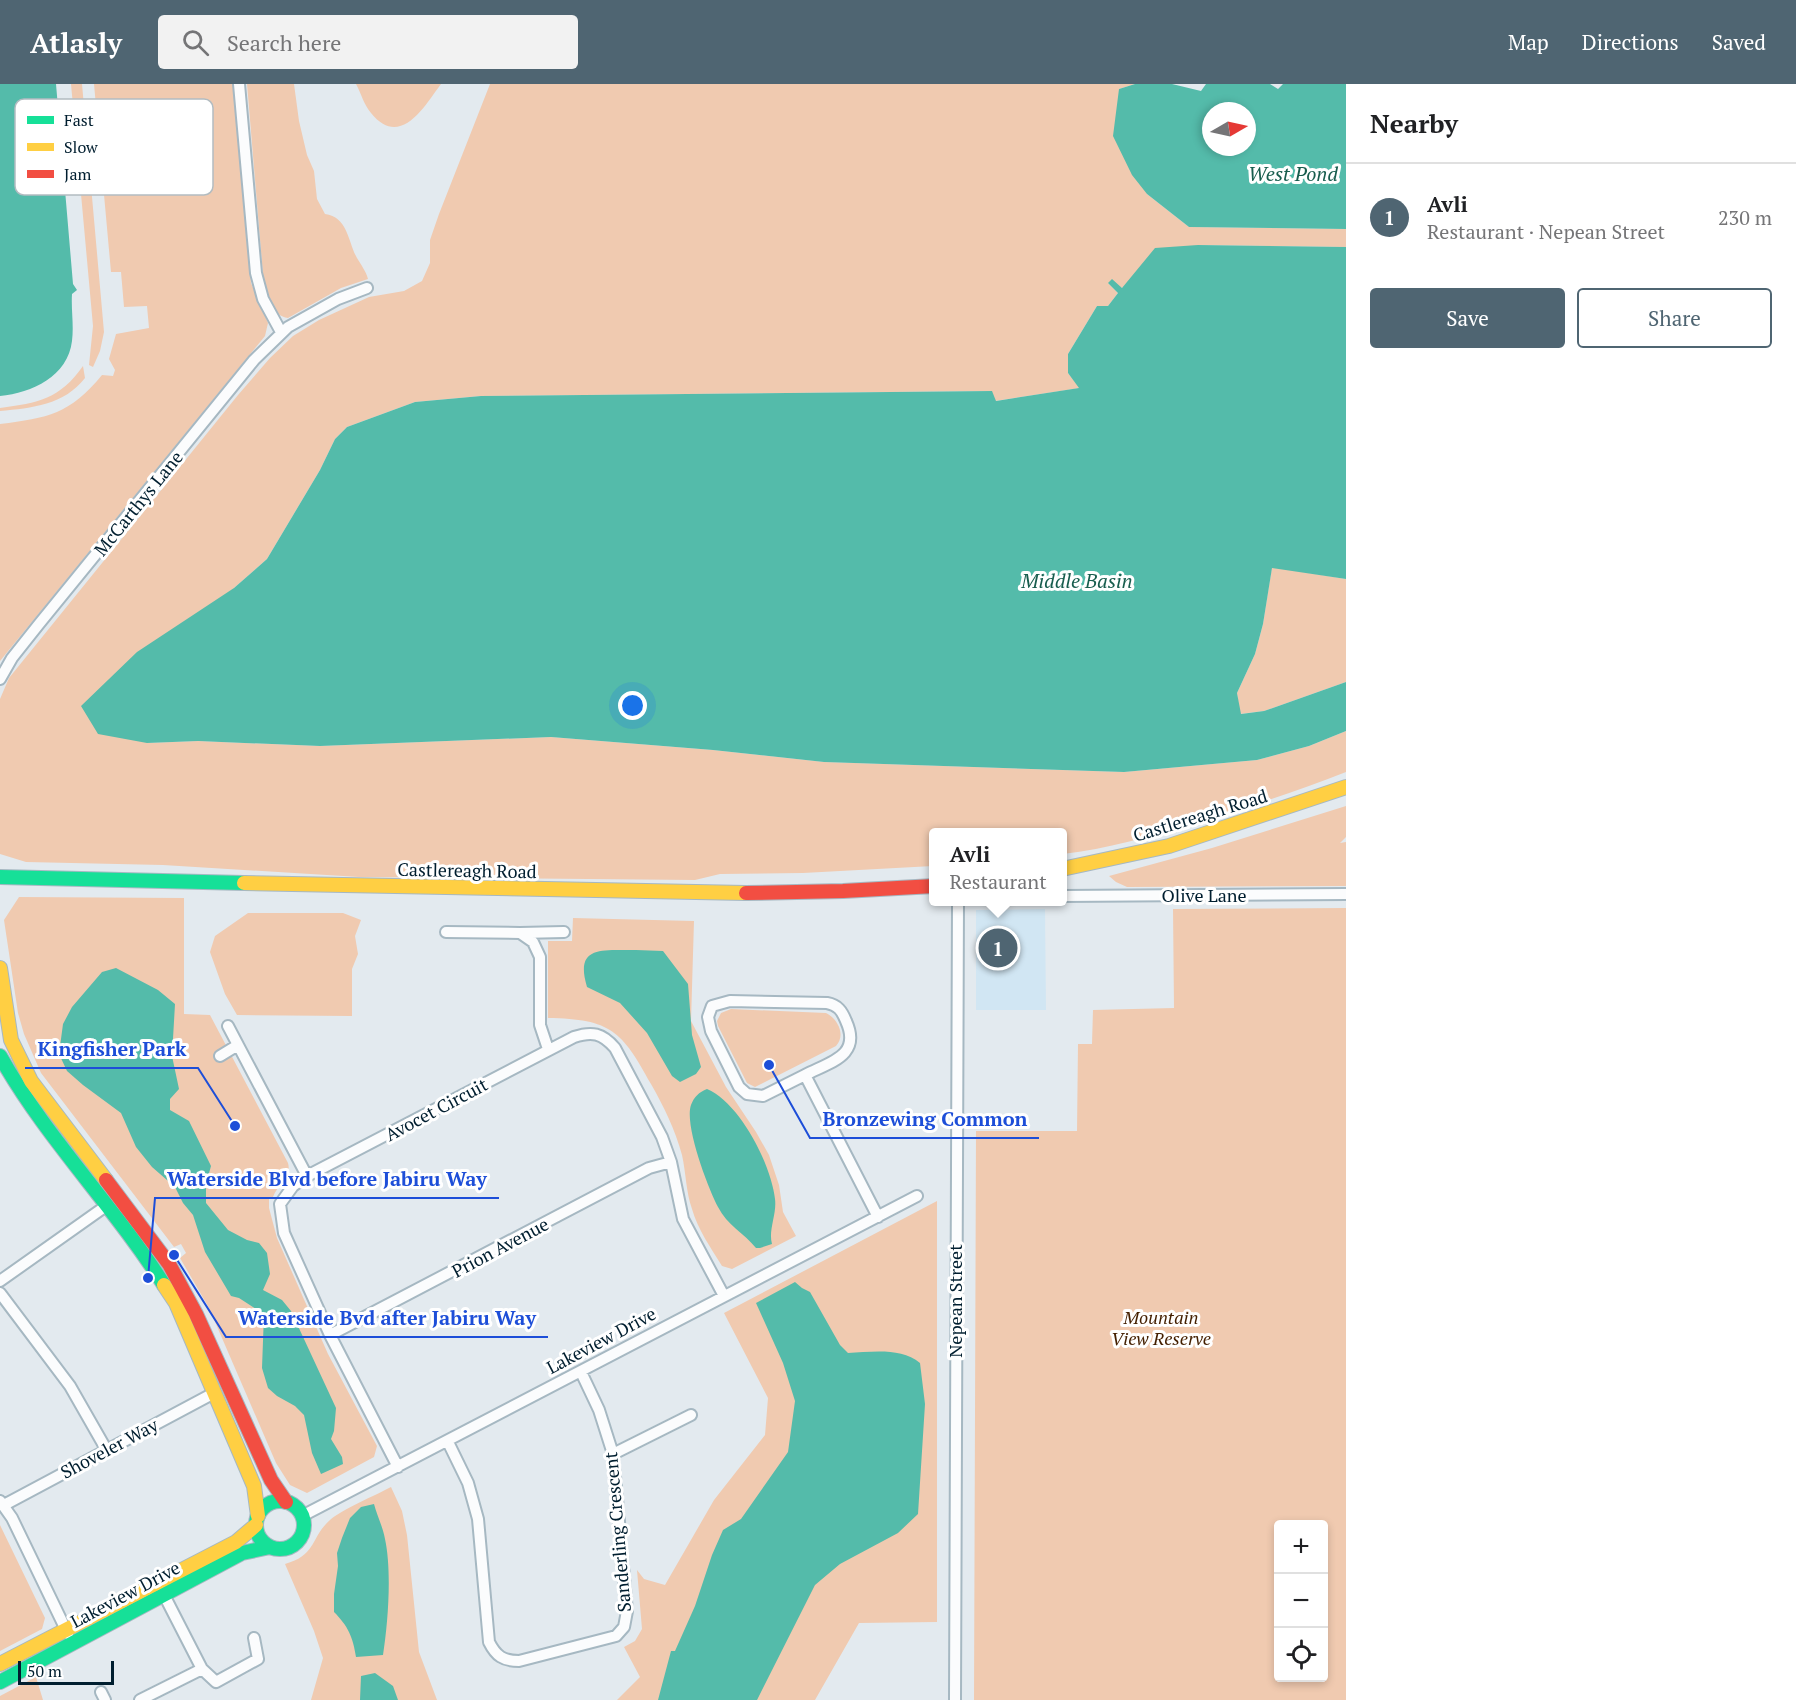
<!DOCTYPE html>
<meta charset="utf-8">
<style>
:root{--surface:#fff;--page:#f2f2f2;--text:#202124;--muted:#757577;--line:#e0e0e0;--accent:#4f6572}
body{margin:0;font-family:"PT Serif",serif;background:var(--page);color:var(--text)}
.controls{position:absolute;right:18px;bottom:18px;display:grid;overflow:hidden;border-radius:6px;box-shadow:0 3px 9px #0003}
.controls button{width:54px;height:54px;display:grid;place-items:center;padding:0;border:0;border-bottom:2px solid var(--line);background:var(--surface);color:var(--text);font:30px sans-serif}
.compass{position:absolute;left:1202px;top:18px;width:54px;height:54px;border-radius:50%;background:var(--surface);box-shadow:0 3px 9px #0003;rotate:81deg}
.scale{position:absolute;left:18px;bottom:15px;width:96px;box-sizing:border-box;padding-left:6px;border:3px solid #001e2f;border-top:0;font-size:16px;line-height:21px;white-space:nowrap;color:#001e2f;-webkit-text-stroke:4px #fff;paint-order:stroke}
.you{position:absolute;left:633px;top:622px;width:21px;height:21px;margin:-15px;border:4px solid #fff;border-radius:50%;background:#1a73e8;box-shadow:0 0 0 9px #1a73e833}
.badge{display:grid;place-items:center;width:39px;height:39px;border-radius:50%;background:var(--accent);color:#fff;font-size:20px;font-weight:700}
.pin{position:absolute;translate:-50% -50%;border:3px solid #fff;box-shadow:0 2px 6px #0006}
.popup{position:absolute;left:929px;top:744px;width:138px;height:78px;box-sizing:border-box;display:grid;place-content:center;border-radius:6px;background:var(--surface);filter:drop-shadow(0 2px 4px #0005);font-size:20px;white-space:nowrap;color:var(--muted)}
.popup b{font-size:22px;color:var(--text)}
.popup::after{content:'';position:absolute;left:50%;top:100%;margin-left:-12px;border:12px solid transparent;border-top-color:var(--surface)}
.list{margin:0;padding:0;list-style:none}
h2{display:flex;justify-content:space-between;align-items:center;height:78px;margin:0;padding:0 24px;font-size:26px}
h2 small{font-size:20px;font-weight:400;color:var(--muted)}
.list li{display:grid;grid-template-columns:39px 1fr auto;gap:18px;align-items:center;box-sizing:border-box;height:108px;padding:0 24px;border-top:2px solid var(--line)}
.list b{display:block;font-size:22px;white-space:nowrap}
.list p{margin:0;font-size:20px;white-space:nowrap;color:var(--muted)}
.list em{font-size:20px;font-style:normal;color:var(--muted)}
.actions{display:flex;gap:12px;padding:18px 24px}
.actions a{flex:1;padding:14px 0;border:2px solid var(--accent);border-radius:6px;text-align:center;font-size:21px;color:var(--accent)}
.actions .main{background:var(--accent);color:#fff}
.icon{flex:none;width:33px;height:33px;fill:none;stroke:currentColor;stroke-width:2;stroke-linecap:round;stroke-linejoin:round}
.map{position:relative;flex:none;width:1346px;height:1616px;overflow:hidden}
header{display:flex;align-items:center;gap:36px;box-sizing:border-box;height:84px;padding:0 30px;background:var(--accent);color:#fff}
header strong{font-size:28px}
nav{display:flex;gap:33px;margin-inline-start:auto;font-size:21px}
.search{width:420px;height:54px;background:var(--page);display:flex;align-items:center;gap:15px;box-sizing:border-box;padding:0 21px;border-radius:6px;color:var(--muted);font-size:22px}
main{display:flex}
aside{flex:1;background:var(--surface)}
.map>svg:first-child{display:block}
.built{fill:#d1e6f3}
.green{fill:#f0cab0;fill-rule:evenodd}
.water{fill:#54bbaa;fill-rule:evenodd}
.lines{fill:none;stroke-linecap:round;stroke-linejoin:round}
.street-casing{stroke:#a6b8c2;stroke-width:14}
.fast-casing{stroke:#a6b8c2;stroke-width:16}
.slow-casing{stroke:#a6b8c2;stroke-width:16}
.jam-casing{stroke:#a6b8c2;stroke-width:16}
.street{stroke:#fbfcfd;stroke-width:10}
.fast{stroke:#16e098;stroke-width:14}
.slow{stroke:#ffcf43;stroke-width:14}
.jam{stroke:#f24e42;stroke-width:14}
.labels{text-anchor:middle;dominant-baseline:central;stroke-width:6;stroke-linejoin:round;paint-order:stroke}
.street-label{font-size:18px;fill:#001e2f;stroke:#fff}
.park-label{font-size:18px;font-style:italic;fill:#441f00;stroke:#fff}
.water-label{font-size:20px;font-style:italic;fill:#185d4e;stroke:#fff}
.key{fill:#fff;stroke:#b2bcc1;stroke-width:1.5}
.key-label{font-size:16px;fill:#001e2f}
.leader{fill:none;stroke:#1d4ed8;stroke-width:2}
.callout-dot{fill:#1d4ed8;stroke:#fff;stroke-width:2}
.callout-label{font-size:20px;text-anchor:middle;font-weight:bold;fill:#1d4ed8;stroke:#fff;stroke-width:6;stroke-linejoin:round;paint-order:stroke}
</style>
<header>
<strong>Atlasly</strong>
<div class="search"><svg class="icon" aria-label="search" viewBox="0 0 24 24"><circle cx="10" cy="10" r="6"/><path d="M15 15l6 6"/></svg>Search here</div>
<nav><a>Map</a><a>Directions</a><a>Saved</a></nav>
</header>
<main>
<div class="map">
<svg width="1346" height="1616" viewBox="0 0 1346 1616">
<rect width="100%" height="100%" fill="#e3eaef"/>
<path class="built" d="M1045,825L1046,926H976V826Z"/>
<path class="green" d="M71,0H82L104,248L100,267L93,283L89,281L93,242Z
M94,0H233L251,199L268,239L265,252L0,577V340C48,334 70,330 102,291L113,292L115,286L109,275L116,250L149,244L147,222L124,223L121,188H111Z
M247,0H294L299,37L307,71L314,87L317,115L325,130C348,133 348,158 357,174C361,181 366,187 368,195L341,204L288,234C273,232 269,215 264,203Z
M356,0H441C424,23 400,65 371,29C364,21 361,9 356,0Z
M490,0H1135L1119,5L1147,110L1189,143L1346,145V163L1198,161L1122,204L1108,199L1118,209L1108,222H1097L1068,270V289L1080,304L995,317L991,307L481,312L415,318L347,343L335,355L320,386L267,475L234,504L147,659L198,657L320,662L551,653L713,666L824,678L1124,688L1257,676L1309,662L1346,647V688C1296,708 1244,724 1193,740C1150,752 1107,765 1063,770L1062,748H934L933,782L803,789L720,790L695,796L359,793L163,781L26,778L0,770V615L9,594L238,311L270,274L293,252L319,236L369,213L404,207L422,197L430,179V156L439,130Z
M83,282L85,294C64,321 32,324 0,327V324C38,319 60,315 83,282Z
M1272,483L1346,495V598L1264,627L1240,630L1237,609L1255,570L1263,540Z
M1346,722V753L1340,759L1346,758V802L1127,803L1116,798L1109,792L1212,764Z
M19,813L184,814V930L210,931L288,1079C292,1093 278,1100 273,1113L269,1114V1124L277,1154L328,1270L377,1362L374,1373L307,1409L290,1401L276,1379L209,1224L180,1174L186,1169L181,1160L174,1163L41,989L24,950L18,929L4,836Z
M1346,824V1616H974L976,1047H1077L1078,960H1092L1093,926L1174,924L1173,825ZM1278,1440H1324V1594H1278Z
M248,829H343L361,836L355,852L358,870L352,885V932L237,931L225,910L210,868L215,852Z
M573,834L694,837L691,937L726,1003L756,1048L769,1071L779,1101L783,1128L796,1152L732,1185L722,1182C711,1164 698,1146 692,1125C686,1108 686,1089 682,1071C675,1045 664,1023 651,1000C622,947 611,935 548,934V857H572Z
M731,925L826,929C838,935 846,951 836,962L755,1003L747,999L718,942L717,937L721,929Z
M937,1117V1538L859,1539L815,1616H617L640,1593L624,1563L635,1557L642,1545L637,1486L644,1495L665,1501L714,1416L765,1351L768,1314L724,1229Z
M391,1403L402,1427L407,1451L419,1568L437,1616H311L323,1574L314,1547L285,1480C317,1471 310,1454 330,1436C341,1426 376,1411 391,1403Z
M0,1441L45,1534L42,1545L0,1567Z
M36,1593L43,1616H0V1612Z"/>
<path class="water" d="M0,0H56L73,200L77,206L72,210C71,226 74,241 72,257C68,292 32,309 0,312Z
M1135,0H1172L1201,7L1206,0H1270L1278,5L1283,0H1346V145L1189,143L1147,110L1132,91L1113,52L1119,5ZM1211,27H1247V63H1211Z
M1198,161L1346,163V495L1272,484L1263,540L1255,570L1237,609L1241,630L1264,627L1346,598V647L1309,662L1257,676L1124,688L824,678L713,666L551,653L320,662L198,657L147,659L98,650L81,622L137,568L234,504L267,475L320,386L335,355L347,343L415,318L481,312L992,307L996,317L1079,304L1068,289V270L1097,222H1108L1118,209L1108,199L1112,195L1122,204L1155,164Z
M636,866L663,867L688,900L692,951L701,983L696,990L680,998L672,992L647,949L620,919L587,903C574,860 604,867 636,866Z
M116,884L158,906L175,920L172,972L179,1005L170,1015V1026L189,1037L211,1082L206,1100V1119L228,1146L247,1156L259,1159L267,1169L270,1190L263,1206L282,1216L291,1227L336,1324L334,1347L331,1355L342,1373L343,1380L321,1390L312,1369L304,1331L295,1322L277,1312L268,1304L262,1284L264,1230L239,1214L231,1212L205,1168L193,1131L183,1119L175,1103L152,1083L136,1063L121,1029L83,1001L67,987L59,970L63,940L72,923L102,888Z
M707,1005C740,1019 771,1080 775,1115C777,1130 768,1146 772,1160L760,1164H756C744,1149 727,1141 718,1123C708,1104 684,1041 691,1021C694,1013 699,1008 707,1005Z
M795,1198L802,1204L810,1208L840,1261L848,1269C871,1268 901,1263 920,1279L925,1320L918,1430L898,1449L840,1480L815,1501L757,1616H658L671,1567H675L695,1522L712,1471L723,1446L741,1435L788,1368L795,1317L783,1279L756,1219Z
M374,1420C377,1432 383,1443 385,1455C392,1487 388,1539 383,1571L356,1573C353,1553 348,1542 334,1528V1510L338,1482L337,1469L342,1454L350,1434L361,1423Z
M375,1589L393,1602L398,1616H360L361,1592Z"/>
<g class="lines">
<g class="street-casing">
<path id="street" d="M239,0L256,189L263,215L281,248
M0,595L12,574L39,540L254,276L288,243L338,215L367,204
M1062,812L1346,810
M446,848L520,849L533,858L540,873V941L548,965
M520,849L564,848
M228,942L307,1092
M220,972L238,961
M805,991L763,1012L747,1010L739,1003L711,947L708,933L712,922L730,917L827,919C838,921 842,927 846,937C862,972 830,978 805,991L878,1133
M0,1197L106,1122
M0,1209L70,1302L106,1365
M330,1251L649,1084L671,1078
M448,1358L468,1399L478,1435L489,1558C496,1572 503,1577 519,1577L616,1552L624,1543L627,1527L613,1370L599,1326L581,1288
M613,1370L691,1331
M398,1383L330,1251L284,1149L280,1120L293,1102L307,1092L574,953C592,947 602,949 615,964L662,1053L671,1078L683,1135L724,1212
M0,1417L12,1434L68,1550
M4,1421L214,1309
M302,1432L917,1112
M202,1585L216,1598L258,1575L254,1554
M101,1608L105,1616
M140,1616L202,1585L162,1507
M955,1616L958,818"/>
</g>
<g class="fast-casing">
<path id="fast" d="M0,793L244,799
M0,972C46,1054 114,1122 164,1201
M256 1441a24 24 0 1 1 48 0a24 24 0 1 1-48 0Z
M0,1598L242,1469L270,1463"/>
</g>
<g class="slow-casing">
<path id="slow" d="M1062,785L1169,762L1346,703
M244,799L746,809
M0,884L11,956L31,997L106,1096
M164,1201L176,1219L254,1402L258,1432
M0,1580L236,1458L256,1441"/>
</g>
<g class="jam-casing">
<path id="jam" d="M746,809L843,807L934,802
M106,1096L169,1180L196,1230L271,1396L286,1418"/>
</g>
<use href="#street" class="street"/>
<use href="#fast" class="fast"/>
<use href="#slow" class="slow"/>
<use href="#jam" class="jam"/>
</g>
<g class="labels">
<g class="street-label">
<text transform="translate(138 419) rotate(-51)">McCarthys Lane</text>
<text transform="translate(1200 731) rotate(-17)">Castlereagh Road</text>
<text transform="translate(467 786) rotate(1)">Castlereagh Road</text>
<text x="1204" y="811">Olive Lane</text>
<text transform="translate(436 1025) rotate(-28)">Avocet Circuit</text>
<text transform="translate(500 1163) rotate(-28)">Prion Avenue</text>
<text transform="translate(955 1217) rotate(-90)">Nepean Street</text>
<text transform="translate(601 1256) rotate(-28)">Lakeview Drive</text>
<text transform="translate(109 1364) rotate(-28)">Shoveler Way</text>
<text transform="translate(617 1448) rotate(-95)">Sanderling Crescent</text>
<text transform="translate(125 1510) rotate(-28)">Lakeview Drive</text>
</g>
<g class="park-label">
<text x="1161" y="1233">Mountain<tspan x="1161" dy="21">View Reserve</tspan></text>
</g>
<g class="water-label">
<text x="1293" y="89">West Pond</text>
<text x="1077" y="496">Middle Basin</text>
</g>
</g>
<rect x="15" y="15" width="198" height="96" rx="9" class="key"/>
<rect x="27" y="32" width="27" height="8" fill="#16e098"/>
<rect x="27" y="59" width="27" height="8" fill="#ffcf43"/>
<rect x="27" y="86" width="27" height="8" fill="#f24e42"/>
<g class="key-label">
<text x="64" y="42">Fast</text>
<text x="64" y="69">Slow</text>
<text x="64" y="96">Jam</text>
</g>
<path class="leader" d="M235 1042L198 984H25M769 981L810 1054H1039M148 1194L155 1114H499M174 1171L226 1253H548"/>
<g class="callout-dot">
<circle cx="235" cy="1042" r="6"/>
<circle cx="769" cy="981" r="6"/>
<circle cx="148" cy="1194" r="6"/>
<circle cx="174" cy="1171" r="6"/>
</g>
<g class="callout-label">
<text x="112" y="972">Kingfisher Park</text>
<text x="925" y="1042">Bronzewing Common</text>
<text x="327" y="1102">Waterside Blvd before Jabiru Way</text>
<text x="387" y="1241">Waterside Bvd after Jabiru Way</text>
</g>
</svg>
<div class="controls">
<button>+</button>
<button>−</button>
<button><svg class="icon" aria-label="locate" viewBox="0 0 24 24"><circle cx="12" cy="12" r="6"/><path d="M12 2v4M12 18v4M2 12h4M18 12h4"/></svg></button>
</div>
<svg class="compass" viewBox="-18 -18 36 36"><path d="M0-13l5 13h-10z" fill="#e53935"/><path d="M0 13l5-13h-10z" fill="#757577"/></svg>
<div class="scale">50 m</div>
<div class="you"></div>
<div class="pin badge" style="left:998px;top:864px">1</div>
<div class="popup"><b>Avli</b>Restaurant</div>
</div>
<aside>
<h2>Nearby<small></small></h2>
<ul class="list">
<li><span class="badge">1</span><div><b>Avli</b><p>Restaurant · Nepean Street</p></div><em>230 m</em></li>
</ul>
<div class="actions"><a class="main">Save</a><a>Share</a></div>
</aside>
</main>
